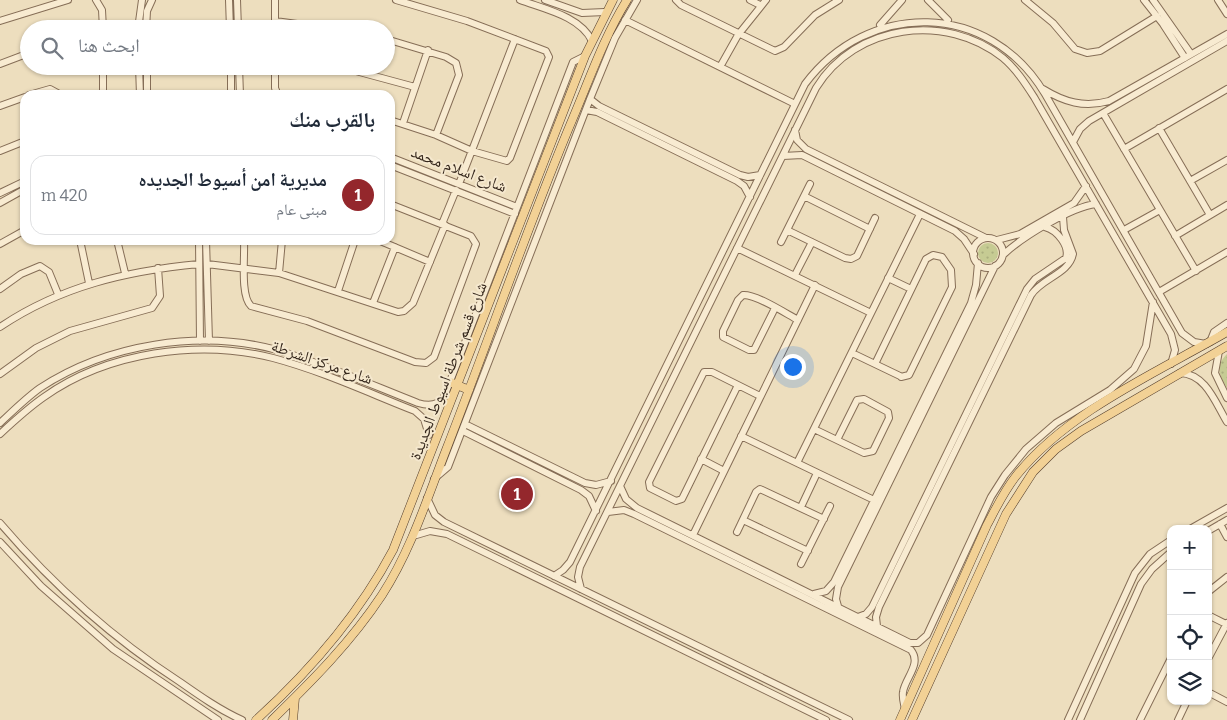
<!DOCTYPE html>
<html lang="ar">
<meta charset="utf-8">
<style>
:root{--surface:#fff;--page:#f6f6f7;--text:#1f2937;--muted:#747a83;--line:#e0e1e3;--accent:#94272c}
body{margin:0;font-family:Bitter,"Noto Naskh Arabic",serif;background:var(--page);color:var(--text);direction:rtl}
.controls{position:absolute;right:15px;bottom:15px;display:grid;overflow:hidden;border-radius:10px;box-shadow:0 1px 4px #0004}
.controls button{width:45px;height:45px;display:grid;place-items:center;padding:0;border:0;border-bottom:1px solid var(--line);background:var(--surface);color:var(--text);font:25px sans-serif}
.you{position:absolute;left:792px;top:366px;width:18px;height:18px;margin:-12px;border:4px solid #fff;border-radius:50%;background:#1a73e8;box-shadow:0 0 0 8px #1a73e833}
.badge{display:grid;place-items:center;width:32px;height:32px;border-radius:50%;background:var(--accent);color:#fff;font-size:16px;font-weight:700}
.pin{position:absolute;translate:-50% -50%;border:2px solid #fff;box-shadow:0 1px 5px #0006}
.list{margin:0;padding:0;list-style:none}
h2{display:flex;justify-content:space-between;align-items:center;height:65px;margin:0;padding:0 20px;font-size:21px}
h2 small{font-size:16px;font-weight:400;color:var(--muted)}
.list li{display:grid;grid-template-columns:32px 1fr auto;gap:15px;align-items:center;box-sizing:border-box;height:80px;margin:0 10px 10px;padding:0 10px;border:1px solid var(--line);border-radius:15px}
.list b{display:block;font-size:19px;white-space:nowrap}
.list p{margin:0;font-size:16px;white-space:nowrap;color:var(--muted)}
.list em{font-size:16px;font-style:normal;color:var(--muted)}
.icon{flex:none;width:28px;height:28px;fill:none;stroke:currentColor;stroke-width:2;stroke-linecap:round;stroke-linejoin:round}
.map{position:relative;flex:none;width:1227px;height:720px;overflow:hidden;direction:ltr}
.search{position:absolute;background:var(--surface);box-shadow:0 1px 4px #0004;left:20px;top:20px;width:375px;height:55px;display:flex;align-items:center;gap:12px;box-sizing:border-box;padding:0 18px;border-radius:28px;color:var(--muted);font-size:19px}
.panel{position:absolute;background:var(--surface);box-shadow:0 1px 4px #0004;left:20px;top:90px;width:375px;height:155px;border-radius:15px;direction:rtl}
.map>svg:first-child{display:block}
.garden{fill:url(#garden-dots)}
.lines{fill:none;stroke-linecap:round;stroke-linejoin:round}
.minor-casing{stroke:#866e57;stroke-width:8}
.major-casing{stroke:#533d2c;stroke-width:9}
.minor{stroke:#f8ebd1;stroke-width:6}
.major{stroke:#f2d195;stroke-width:8}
.labels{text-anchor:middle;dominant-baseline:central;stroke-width:4;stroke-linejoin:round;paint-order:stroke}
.street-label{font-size:16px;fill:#35271c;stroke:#f5e8ce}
</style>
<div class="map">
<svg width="1227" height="720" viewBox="0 0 1227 720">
<defs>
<pattern id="garden-dots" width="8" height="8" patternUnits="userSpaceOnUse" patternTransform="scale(1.25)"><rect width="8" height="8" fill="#c6cb93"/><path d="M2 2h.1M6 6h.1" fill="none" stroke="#abae7e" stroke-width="1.8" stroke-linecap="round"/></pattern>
</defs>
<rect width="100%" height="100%" fill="#eddebe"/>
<path class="garden" d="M978 253a10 10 0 1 1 20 0a10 10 0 1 1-20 0Z
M1227,354V388C1219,375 1215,366 1227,354Z"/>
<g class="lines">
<g class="minor-casing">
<path id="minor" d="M96,0L102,10L103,29
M229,0L230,29
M237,0L238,29
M520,0C544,9 580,16 592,41
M545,0L582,13L605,12
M676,0L681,5L775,51L784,47L815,15L839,0
M750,0L760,5
M928,0L948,20
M1025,0L1053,23L1075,49L1087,53L1100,51L1157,16
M1144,0L1163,24L1185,58
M1153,0L1191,54
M1218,0L1227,14
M625,20L795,104
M0,21L68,0
M275,21L334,29
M880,25L902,0
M138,29L142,0
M146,29L147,11L152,0
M275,29V0
M386,39L446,57L456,63L459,75L436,135
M0,64L29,53
M103,66V95
M139,66L140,95
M147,66V95
M231,66V95
M239,66L240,95
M275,66V88L278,95
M328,66L352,70L415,87
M720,67L738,35L766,0
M1043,89C1064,102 1084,108 1109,101L1227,34
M29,95L50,89L61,95
M590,99L599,106L740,175L748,177L760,175
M0,106L25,97
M586,110L597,112L737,181L744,186L750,197
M1103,113L1196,271
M390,120L436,135L472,151L507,161L510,158L549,57L546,51L467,21L396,0
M403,123L428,50
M1159,128L1210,215
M795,130L797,140L806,149L986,238
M1073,142L1080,129L1089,121L1227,41
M1124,149L1227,89
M0,151L25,141
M783,156L802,155L955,231L964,239L974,254
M390,157L517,207
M390,165L515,214
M1190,181L1227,160
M459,184L515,39
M0,193L25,181
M804,196L870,229
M0,203L25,189
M442,224L456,190
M787,230L845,258L851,259L857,256L875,218
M1124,230L1160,210
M1175,236L1227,205
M973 253a15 15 0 1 1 30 0a15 15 0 1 1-30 0Z
M80,240L89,283
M117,240L125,273
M199,240L200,341
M206,240L209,341
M244,240C245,256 240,296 251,306L307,321L415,362L426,363L434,357L476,244L471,236L390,204
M378,240L430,262
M997,240L1020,234L1074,203L1086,186
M781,242L810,184
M0,244L25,230
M737,248L871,313
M1003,255C1022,237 1071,207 1096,204
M207,264L279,273L398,312L404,311L413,303L445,225
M279,273L282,240
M795,275L812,242
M888,278L911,289
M0,289L21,274L40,266L49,272L58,294
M338,291L355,240
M1159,292L1227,252
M373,303L395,247
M775,308L754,350H749L723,337V331L738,300L743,295C756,294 785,313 798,320
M0,327C61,286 127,271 199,264
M1210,342L1214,332L1227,323
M1219,351L1215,373L1227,398
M852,353L900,376L901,377L909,375L952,287L951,270L942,257L933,255L926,259L875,364
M1180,373C1206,374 1215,402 1227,422
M0,374L36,348L70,331L152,308L160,296L158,268
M738,385L682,499L676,501L650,488L649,482L704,372H712L760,396
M0,423C13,411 26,398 40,388C107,344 200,329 277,350C325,364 372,385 418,403C428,406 438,406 444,397L573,62L585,56
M465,424L585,483L596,485L611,481
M814,429L864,453L873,451L889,418L888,412L864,399L857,400L837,440
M463,431L581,490L589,496L596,511
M0,434C14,421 28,408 44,397C107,352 199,339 273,358C322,371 369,393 415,411L424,419L429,435
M741,436L874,500
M701,459L724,471
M797,463L920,214
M434,479L448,467L590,99L615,38L637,0
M620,486L626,499L637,508L910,643H918L927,635L991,497L1005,475L1026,449L1056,423L1110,390L1134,369L1146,346L1153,302
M427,498L435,515L444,522L849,720
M801,507L817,473
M608,512L624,510L634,514L911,650C922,664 905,678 903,692C902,698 904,704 905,709
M743,520L808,551
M0,523C53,585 112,638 180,682C200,696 220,710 242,720
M1220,524L1227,537
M1190,529L1227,508
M1208,531L1227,520
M737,532L756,492L760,489L824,519
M693,535L815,285
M413,536L430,531L447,534L826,720
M0,542L41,586L113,649L218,720
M801,564L830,506
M554,576L563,570L570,562L805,84C868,0 989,0 1045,94L1182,333L1194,342L1206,344
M581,589L578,577L580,567L816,88C855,24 946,12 1003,58C1016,69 1025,83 1034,97L1171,334L1175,350L1171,364
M1208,592L1227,577
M814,594L826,591L834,582L971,303L976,285L978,263
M838,606L836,599L838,587L995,266
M1208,615L1226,624
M858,617L866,614L872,607L1027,289L1035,279L1066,258C1070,246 1057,230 1045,227
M877,626L876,617L879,607L1031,295C1042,278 1069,274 1073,254L1064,230L1063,217
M1208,659L1227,623
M1208,692L1227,702
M1068,720L1135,573L1150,554L1171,540
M1080,720L1141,584L1152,569L1171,552
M1140,720L1171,658
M1178,720L1187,701"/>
</g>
<g class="major-casing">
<path id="major" d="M450,382L469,390
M256,720C311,670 358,616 393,550L585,56L613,0
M272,720C312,681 351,642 382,595C411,550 427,499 446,450C489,340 527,227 573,118C590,78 604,37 627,0
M293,720L295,698
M900,720L987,525C996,508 1004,491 1016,476C1068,411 1156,373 1227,332
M912,720L1006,514L1033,472L1056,449L1081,431L1227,346"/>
</g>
<use href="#minor" class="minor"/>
<use href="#major" class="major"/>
</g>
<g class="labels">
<g class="street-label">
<text transform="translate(459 169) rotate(21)">شارع اسلام محمد</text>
<text transform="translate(322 362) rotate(19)">شارع مركز الشرطة</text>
<text transform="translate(448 371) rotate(-69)">شارع قسم شرطة اسيوط الجديدة</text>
</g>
</g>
</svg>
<div class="controls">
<button>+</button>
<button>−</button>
<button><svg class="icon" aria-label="locate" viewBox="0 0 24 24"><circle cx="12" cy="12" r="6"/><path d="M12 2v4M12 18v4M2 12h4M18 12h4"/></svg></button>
<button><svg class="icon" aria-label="layers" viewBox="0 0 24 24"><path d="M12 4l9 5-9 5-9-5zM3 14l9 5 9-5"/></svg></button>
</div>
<div class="you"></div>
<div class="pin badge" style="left:517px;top:494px">1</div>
<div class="search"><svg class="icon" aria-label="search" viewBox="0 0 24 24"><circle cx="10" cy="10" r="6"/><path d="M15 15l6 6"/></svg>ابحث هنا</div>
<section class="panel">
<h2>بالقرب منك<small></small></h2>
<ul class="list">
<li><span class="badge">1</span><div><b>مديرية امن أسيوط الجديده</b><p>مبنى عام</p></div><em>420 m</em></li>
</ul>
</section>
</div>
